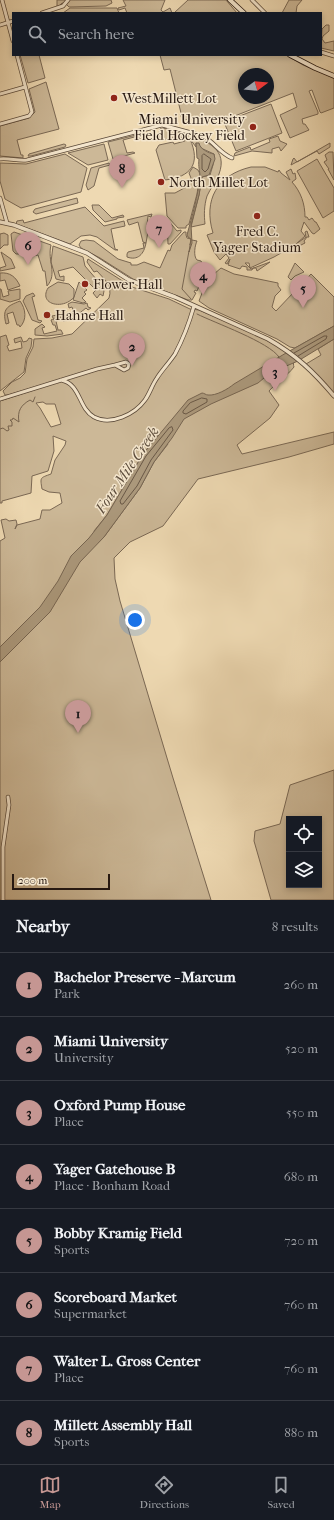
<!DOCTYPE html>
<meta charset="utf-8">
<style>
:root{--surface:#171b24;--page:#20242c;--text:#f1f3f6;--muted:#9ea1a6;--line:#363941;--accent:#c59692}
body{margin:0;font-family:"IM FELL French Canon",serif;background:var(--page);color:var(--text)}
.controls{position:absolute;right:12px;bottom:12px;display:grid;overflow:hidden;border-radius:0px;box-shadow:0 2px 6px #0003}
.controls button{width:36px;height:36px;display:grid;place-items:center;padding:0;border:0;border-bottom:1px solid var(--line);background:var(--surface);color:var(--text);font:20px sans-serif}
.compass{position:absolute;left:238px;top:68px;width:36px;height:36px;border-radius:50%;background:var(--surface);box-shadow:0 2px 6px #0003;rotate:74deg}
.scale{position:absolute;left:12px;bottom:10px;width:98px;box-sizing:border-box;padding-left:4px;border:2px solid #281911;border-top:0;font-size:11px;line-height:14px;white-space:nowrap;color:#281911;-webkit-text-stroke:3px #f4e6cd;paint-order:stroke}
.you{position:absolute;left:135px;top:620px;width:14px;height:14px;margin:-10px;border:3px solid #fff;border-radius:50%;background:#1a73e8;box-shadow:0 0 0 6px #1a73e833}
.badge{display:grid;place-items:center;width:26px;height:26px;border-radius:50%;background:var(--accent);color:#111;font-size:13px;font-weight:700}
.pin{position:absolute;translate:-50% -33px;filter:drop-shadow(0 1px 2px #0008)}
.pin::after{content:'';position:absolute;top:21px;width:14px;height:12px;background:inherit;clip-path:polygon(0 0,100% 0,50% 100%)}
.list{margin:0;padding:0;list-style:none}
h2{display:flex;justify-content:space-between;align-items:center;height:52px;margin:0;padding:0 16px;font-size:17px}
h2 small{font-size:13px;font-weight:400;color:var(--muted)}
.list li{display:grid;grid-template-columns:26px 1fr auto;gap:12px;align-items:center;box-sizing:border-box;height:64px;padding:0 16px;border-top:1px solid var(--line)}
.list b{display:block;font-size:15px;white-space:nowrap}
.list p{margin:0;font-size:13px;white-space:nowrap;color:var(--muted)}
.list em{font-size:13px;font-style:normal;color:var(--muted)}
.icon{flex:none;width:22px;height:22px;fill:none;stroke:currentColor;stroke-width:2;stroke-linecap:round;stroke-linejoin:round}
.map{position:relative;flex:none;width:334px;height:900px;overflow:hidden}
.search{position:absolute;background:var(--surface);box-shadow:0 2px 6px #0003;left:12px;right:12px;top:12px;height:44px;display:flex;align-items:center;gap:10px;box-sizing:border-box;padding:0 14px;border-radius:0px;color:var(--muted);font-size:15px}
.sheet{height:564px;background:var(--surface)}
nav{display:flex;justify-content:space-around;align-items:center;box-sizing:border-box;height:56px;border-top:1px solid var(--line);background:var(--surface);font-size:11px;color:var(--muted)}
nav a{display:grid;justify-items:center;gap:2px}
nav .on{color:var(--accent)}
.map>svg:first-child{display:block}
.green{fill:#ccb897;stroke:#7a6854;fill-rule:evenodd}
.water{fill:#ab987b;stroke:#776551}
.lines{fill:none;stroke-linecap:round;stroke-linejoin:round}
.shore{stroke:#6a5846;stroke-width:1}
.stream{stroke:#776551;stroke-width:1}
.minor-casing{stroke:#5a4939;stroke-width:4.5}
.tertiary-casing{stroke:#5a4939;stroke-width:5}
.secondary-casing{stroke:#281911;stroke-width:5.5}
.minor{stroke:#f4e6cd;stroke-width:3}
.tertiary{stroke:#f4e6cd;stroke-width:3.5}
.secondary{stroke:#f4e6cd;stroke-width:4}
.poi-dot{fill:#8f2418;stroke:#f4e6cd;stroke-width:1.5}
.labels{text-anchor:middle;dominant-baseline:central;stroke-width:3;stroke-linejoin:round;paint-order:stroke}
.poi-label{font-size:14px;fill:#281911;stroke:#f4e6cd;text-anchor:start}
.water-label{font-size:15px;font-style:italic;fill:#5c4c3b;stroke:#f4e6cd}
</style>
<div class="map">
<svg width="334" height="900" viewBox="0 0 334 900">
<rect width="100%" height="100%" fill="#eed9b2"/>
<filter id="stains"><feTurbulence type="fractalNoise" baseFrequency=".005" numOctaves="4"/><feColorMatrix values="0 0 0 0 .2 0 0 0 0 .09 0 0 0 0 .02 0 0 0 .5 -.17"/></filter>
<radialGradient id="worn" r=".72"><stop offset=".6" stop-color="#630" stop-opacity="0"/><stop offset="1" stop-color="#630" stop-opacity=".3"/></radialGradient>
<path class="green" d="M57,0H111L112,3L106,6L69,7L66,4L62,3L57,8Z
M123,0H165L161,10L163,12L170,8L172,13H127L125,8L119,10L118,8L126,6Z
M188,0H226L237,13H174Z
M289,0H302L297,6L296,13H282Z
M70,8H117L119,13H63Z
M326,25H329V31L323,36L322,39L325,43L334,41V51L321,48L322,29Z
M20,55H39L45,78L28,83Z
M160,55H286L303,65L334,78V108L321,113L320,112L312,90L309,91L318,112V114L302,119L303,124H305L309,130L290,138L280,115L297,107L293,93L217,123H213L204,117L183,120L180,114L181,113L170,69L164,70ZM244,74H268V98H244Z
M46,82L59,129L17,140L21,155H23V158L0,156V126L29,118L35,112L29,89Z
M271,104L282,133L236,151L224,122Z
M163,128L182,133L183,139L181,137L159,140C158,137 159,133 160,129Z
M183,133L185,134V137H187L188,135C208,141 228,150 219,174C216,182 210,189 207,196C204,206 204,215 205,224L191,227L199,195L202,177L210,175L213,165L214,154L203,149L196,143V147L190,139C201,164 191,177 165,180L156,150L159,145L173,142L174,144L185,141Z
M136,135H139L140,139L138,136L123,140L127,153L133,152L135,153L113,159L108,142Z
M278,136L280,141L287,144L281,151L279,147L272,149V153L252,151L234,156L235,153L250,147L251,150L270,142L269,139Z
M330,143V147L319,154L317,151L291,165L293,159L294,158L297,162Z
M64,144L66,145L65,147L31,156H28L29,154Z
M104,144L108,160L88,165L68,153Z
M329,152H333L334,180L328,169H329L324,162L327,160L325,155Z
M65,154L87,168L81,192L21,208L5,199L0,181V163L26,164Z
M317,159L334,188V211L323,218L297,171Z
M109,163L110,165L99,168L94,186L88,190L86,185L91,168Z
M193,167L198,170L200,174L197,194L189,224L186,226V228H178L167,216L165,193H175L188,186L191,178L189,173Z
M251,167H265L278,172L279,170L281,173L290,180L286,172L291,169L293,174L295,173L296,179L292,182C301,192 305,204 305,217H307L309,220L312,218L315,222H316L320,229L314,234L312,233L304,222L301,231L305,236L296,244L306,237L305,232L307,231L309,237H307L304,241L305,243L291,250L295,245L274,257L250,268L249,263H245L251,269L270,262L257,271L256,268H253L252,270H247V267L242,266L240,269L228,265L230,259L227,264L225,263L229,258L226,254L220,260L214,252L207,235L213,233C203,200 217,175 251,167Z
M77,198L78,203L36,214L33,212L35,209Z
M92,205H99L112,218L123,215L124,217L117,218V219L105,222L93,210Z
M85,207L104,226L124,221L125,226L111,229L115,249L118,250H115L97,237L90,235L81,236L70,244L16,224L17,221L23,220L24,223Z
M152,214L151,217L148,216L147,225L149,226L146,243L143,242L138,222L129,225L127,220Z
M167,219L177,231L181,230V232L170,244H168Z
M14,232L51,245C47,261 58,274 47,286L45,271H43L38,255L33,256L28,254L27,253L30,252V249H26L25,246L21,247L22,251L19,254H16L13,251L11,234Z
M184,232H186V235L187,238L191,239L190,245L192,240L197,241C195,245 193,256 197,260L201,261L206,270L197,291L195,290L194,292L196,293L192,300H188L133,279L100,258L81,248L79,245L81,241L86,240L94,241L118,259L131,263V265H137L144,262L160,268L168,250L170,251L172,245Z
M4,233L8,235V245H4L0,249V234Z
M143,243H146C144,254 138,261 127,257V254L128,252L144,248Z
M53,246L83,257L85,266L103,287L104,291L103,296L100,294L97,298L93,293L96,290L73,267L58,271L60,277L64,276V281L56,279L51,262Z
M1,252L11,259L15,268L0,271V268L6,266Z
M88,259L132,287L169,299L190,309L199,310C219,319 285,343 293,361C294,363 293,365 294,367C286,377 277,382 269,391L279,405L270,418L237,445L242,454L334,432V444L289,457L198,479L163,526L130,542L114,558L115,579L120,601L173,778L211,900H0V541L5,538L1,520L6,519L9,521L16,520L17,524L15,529L17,525L40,519L42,510H50L62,503L60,493L49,492L42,489C40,477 40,478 51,474L55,460L65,445L66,441L53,436L54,451L48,471L32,476L31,493L2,501V503H0V401L49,385L55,381L8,395H5L3,391L12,382L20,378L25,373L27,359L33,347L34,339L52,338L72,334L109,298C113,286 104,279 97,271L94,272L87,262ZM43,402L46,404H55L61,424L51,427L40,408L36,403ZM158,435L168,444L154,462L140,488L104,537L98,543L94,531L107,515L143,454Z
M295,263L304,272L295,276L291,280L288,277Z
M221,268L234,274L278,283V286L281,290L275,296L272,307L276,311L311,274L334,297V326L295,348L290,347L277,339L209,308L199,301L207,280Z
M0,273C10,272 16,277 20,286L8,290L5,280L0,281Z
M58,282L69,284L74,289V297C64,310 38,305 48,288Z
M79,282L87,290L84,292L86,294L82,298L86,302L83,303L73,300Z
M0,289H1L3,297L9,295L8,291L20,289V299L10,302L0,299Z
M33,293L35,296L32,297L38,320L42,321L40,323L32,320L23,301L26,296Z
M20,301C26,309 27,320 20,327L19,325H17L13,312L7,314L9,323L6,324C2,309 7,306 20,301Z
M72,302L84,304L87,303L88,307L91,308L88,310L86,308L76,316V319L63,321L61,317L58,318V321L53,318L52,316L62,314L63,316L74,313L72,307L69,308L68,304Z
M53,319L56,321L58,330H61L63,334L47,336L35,335V329L42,324L45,327L42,328L44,334L57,331L55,325H53L51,320Z
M6,335L9,345L7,346L9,351L22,348L21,341L15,343L14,339L21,337L23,342L27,341L29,338L32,339L31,347L26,358L24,372L0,391V337Z
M334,339V396L306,364L321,355L318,349Z
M334,770V900H271L254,841L255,831L280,824L290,785ZM289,819H319V885H289Z"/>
<path class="water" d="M196,143H199C200,149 208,153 214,154L215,159L209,175L202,177L199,195L191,225L192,243L189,252L191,239L188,237L187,235C192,216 198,196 200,177C200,171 198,167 199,159L197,158Z
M334,326V339L298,361L270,373L258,383L211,404L184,419L172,438L154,462L140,488L104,537L80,562L50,612L0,662V647L40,607L58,581L71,556L89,538L107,515L143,454L188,400L202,393C204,393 206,395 208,395C216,396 228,389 234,384L286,353Z"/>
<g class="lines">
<path class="shore" d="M204,154L211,159L208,169L205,172L202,169V156Z
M294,353L324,336H327L326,339L298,356
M202,398L207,399V402L186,414L183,413V411L190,403Z
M172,427L173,430L151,460L137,486L123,504H121L120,501L146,456L169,428Z"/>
<path class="stream" d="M189,251L182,289L191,299
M197,314C215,323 269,342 279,357
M0,429L3,428L7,431L9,430L8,426H12V422L10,420H12L13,418L19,422C17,411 21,405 30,400L33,402L35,397"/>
<g class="minor-casing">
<path id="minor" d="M2,0L13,41
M252,0L265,13
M42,13L63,6L68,0
M0,25L13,21
M321,52L334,56
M0,94L25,87
M0,124L29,116L32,112L17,55
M0,159C9,158 18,161 27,160L162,125L203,136C214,142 221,154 232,158
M0,198L7,223
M61,380C81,384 78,408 94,417C111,426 135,414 145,400C150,393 152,385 157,378C162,370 169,363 175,354C182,341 190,320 194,306
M0,399L97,369L115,365L124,370L128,368L129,364L126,362L115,365
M3,900V847L9,805L8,797"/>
</g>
<g class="tertiary-casing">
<path id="tertiary" d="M0,222L14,225L87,253L129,280L175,297L268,339C296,355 314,372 334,396"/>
</g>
<g class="secondary-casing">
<path id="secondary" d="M230,0L244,13
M290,55L315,68L334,76"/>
</g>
<use href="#minor" class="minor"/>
<use href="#tertiary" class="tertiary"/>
<use href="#secondary" class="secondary"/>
</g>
<g class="poi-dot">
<circle cx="114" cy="98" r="4"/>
<circle cx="253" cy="127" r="4"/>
<circle cx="161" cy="182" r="4"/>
<circle cx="257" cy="216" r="4"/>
<circle cx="85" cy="284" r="4"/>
<circle cx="47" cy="315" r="4"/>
</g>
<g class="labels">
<g class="poi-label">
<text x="122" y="98">WestMillett Lot</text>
<text x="245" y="119" text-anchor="end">Miami University<tspan x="245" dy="16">Field Hockey Field</tspan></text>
<text x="169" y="182">North Millet Lot</text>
<text x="257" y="231" text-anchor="middle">Fred C.<tspan x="257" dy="16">Yager Stadium</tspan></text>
<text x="93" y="284">Flower Hall</text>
<text x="55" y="315">Hahne Hall</text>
</g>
<g class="water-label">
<text transform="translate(127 470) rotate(-56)">Four Mile Creek</text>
</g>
</g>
<rect width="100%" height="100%" filter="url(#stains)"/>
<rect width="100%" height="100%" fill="url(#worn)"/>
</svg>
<div class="controls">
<button><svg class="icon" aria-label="locate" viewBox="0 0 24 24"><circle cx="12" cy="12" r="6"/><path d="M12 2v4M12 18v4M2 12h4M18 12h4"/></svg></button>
<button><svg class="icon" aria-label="layers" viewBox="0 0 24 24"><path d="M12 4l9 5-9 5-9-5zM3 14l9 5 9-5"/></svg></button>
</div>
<svg class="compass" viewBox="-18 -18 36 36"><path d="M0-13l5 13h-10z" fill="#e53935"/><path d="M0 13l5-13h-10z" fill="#9ea1a6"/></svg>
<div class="scale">200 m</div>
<div class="you"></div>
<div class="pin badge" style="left:78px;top:733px">1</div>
<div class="pin badge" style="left:132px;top:366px">2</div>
<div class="pin badge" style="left:275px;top:391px">3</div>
<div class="pin badge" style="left:203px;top:295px">4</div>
<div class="pin badge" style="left:303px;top:308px">5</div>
<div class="pin badge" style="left:28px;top:265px">6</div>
<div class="pin badge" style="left:159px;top:248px">7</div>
<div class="pin badge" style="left:122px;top:188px">8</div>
<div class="search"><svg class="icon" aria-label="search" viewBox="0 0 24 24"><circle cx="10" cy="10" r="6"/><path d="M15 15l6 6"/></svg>Search here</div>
</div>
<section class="sheet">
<h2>Nearby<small>8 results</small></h2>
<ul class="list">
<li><span class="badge">1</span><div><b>Bachelor Preserve - Marcum</b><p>Park</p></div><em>260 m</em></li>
<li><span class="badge">2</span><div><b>Miami University</b><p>University</p></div><em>520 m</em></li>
<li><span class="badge">3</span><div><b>Oxford Pump House</b><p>Place</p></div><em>550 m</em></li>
<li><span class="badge">4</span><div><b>Yager Gatehouse B</b><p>Place · Bonham Road</p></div><em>680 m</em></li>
<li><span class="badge">5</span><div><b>Bobby Kramig Field</b><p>Sports</p></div><em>720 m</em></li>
<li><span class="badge">6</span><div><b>Scoreboard Market</b><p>Supermarket</p></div><em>760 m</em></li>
<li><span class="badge">7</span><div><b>Walter L. Gross Center</b><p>Place</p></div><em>760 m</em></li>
<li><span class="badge">8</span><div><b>Millett Assembly Hall</b><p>Sports</p></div><em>880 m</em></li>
</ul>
</section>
<nav>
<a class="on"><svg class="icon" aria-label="map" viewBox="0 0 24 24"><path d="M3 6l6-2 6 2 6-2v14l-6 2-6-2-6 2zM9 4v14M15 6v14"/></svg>Map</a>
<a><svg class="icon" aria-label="directions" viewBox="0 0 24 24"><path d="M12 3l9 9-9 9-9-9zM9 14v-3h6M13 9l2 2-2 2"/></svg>Directions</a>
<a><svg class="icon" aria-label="saved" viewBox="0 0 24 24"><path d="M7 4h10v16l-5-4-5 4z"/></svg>Saved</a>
</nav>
